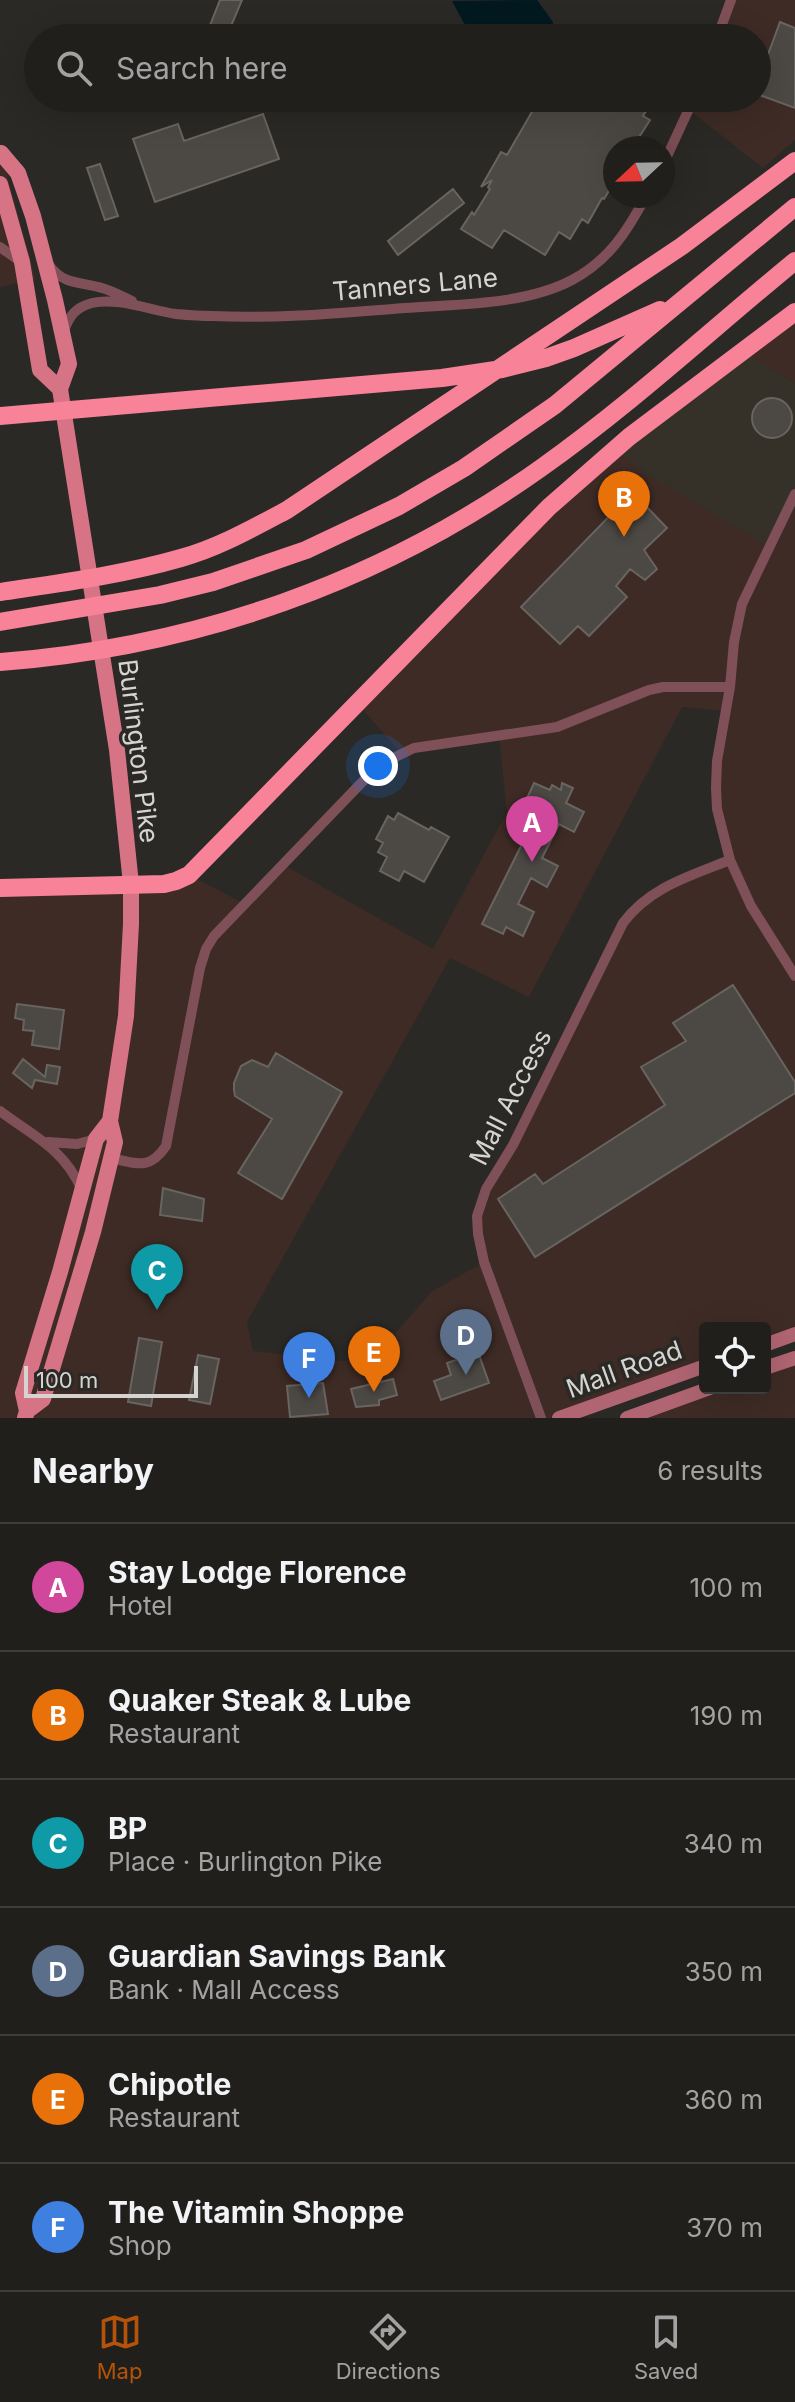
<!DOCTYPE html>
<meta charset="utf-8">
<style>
:root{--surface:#201f1c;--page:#2d2c29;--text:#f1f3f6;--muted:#a2a2a3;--line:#3d3d3b;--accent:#b45309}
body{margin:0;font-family:Inter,sans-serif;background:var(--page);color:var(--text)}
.controls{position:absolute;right:24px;bottom:24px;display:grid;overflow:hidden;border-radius:8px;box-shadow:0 8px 32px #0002}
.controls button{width:72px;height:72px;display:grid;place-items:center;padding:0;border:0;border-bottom:2px solid var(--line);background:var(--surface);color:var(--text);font:40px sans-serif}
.compass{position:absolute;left:603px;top:136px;width:72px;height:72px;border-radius:50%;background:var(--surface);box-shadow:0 8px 32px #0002;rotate:248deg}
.scale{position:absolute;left:24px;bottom:20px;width:174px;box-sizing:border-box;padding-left:8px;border:4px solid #d6d4d1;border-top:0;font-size:22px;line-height:28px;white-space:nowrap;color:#d6d4d1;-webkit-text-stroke:6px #2b2925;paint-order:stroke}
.you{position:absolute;left:378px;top:766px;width:28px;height:28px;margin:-20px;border:6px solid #fff;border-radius:50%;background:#1a73e8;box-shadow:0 0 0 12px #1a73e833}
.badge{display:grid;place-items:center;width:52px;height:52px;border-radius:50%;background:var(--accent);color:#fff;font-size:26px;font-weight:700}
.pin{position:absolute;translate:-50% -66px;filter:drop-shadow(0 2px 4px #0008)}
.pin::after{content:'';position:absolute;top:42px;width:28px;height:24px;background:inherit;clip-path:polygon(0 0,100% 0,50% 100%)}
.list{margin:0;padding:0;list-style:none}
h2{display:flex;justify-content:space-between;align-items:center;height:104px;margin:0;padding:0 32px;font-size:34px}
h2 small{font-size:26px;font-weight:400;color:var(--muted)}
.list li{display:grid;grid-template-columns:52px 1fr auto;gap:24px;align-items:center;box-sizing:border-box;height:128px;padding:0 32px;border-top:2px solid var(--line)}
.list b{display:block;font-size:30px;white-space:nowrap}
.list p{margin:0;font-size:26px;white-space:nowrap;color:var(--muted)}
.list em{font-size:26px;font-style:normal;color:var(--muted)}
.icon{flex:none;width:44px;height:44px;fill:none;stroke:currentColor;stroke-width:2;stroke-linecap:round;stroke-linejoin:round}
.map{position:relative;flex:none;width:795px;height:1418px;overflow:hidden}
.search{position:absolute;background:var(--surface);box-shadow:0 8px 32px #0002;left:24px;right:24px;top:24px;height:88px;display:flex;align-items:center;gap:20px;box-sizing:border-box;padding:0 28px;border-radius:44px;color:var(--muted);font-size:30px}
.sheet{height:872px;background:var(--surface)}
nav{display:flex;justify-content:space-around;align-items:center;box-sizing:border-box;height:112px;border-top:2px solid var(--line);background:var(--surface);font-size:22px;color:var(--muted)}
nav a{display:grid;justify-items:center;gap:4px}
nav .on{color:var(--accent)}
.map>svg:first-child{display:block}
.commercial{fill:#3e2b25;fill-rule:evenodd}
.built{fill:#363128}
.water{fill:#01191f}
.building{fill:#4c4844;stroke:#686460;stroke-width:2}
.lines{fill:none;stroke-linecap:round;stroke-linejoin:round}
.minor{stroke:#805058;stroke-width:10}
.secondary{stroke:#b16572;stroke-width:14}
.primary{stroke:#d67486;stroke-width:16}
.motorway{stroke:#f88298;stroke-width:18}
.labels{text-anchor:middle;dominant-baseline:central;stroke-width:7;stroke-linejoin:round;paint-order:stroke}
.street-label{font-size:26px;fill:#d6d4d1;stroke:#2b2925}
</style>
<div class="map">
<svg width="795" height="1418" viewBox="0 0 795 1418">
<rect width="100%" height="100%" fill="#2b2925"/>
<path class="commercial" d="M731,0H795V140L763,168L689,110L694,98H757V38H717Z
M0,150L36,279L0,287Z
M795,312V383L743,351Z
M615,449L795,494V1334L765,1345V1328H705V1366L559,1418H0V888L189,875L243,903L282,864L433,949L507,812L499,736L401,753L357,703ZM682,707L726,711L717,809L730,860L650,895L612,944L477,1216L484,1262L431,1292L382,1349L344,1361L253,1351L247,1322L450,958L529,997Z
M795,1358V1418H627L710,1388H765V1368Z"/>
<path class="built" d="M743,351L795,383V494L770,547L646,474L615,449Z"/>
<path class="water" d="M537,0L553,22L552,38H472L452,1Z"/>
<path class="building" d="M220,0H242L226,38H205Z
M780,22L795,28V108L757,94V84Z
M540,98H654L643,116L650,120L636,142L647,148H615V181L604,199L602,198L588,223L582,219L570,239L559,232L545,255L504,230L492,248L461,229L472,212L474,215L490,189L488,187L492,180L481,187L501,152L507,155Z
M263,114L279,159L155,202L133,139L178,124L184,141Z
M100,164L118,216L105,220L87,168Z
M453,189L464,203L398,255L388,241Z
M752 418a20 20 0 1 1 40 0a20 20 0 1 1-40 0Z
M626,499L635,510L643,503L667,528L644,550L657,569L645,580L630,569L616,586L627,597L589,636L578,626L560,644L521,607Z
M534,783L550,790L552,785L561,790L562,783L573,788L566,803L584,812L574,832L559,824L542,858L558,866L547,887L531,878L518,904L534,912L523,936L506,927L503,934L482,924L537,814L524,805Z
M398,813L429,830L431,827L449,837L424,882L404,871L399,881L380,871L387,857L378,852L383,843L376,839L388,816L394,820Z
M733,985L795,1082V1093L535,1257L498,1199L535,1174L543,1184L665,1105L641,1067L686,1041L673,1023Z
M17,1004L64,1010L59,1049L32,1045L34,1031L23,1030L24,1020L15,1018Z
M276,1053L342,1092L282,1199L238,1173L272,1119L235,1096L234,1090V1083L241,1066L252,1060L268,1067Z
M23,1059L45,1077L47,1065L60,1067L57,1084L35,1080L32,1088L13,1073Z
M163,1188L204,1199L202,1221L160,1215Z
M139,1338L162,1342L151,1406L128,1402Z
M478,1352L489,1383L441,1400L434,1381L451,1375L447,1363Z
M198,1355L219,1359L210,1404L189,1400Z
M393,1379L397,1395L379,1400V1405L356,1407L351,1389Z
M323,1383L328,1414L290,1417L287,1386Z"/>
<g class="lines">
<path class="minor" d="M717,38L731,0
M663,165L694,98
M0,247L21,262
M50,266C63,285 82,282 102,288C113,291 123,297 132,301
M64,331C69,316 76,307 92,303C118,297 149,310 176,314C187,315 200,316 212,316C276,319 341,313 405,308C458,304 525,305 572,280C608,261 627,232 646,196
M795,494L742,604L734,642L730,687L717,761L716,788L717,809L730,860L751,906L795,976
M0,1111C33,1136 63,1148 81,1188
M48,1142L77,1144L96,1139
M112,1158C137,1164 150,1170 166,1146L200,968L206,949L214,936L367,777L391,759L414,748L557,727L649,690L663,687H730
M541,1418L484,1262L478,1234L477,1216L486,1189L513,1145L623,923C650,887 690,876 730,860"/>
<path class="secondary" d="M765,1345L795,1334
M765,1368L795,1358
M559,1418L705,1366
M627,1418L710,1388"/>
<path class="primary" d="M1,153L18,173L33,216L55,300L69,364L60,389L117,750L131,884V924L126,1016L110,1121L115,1142L93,1232L43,1399L27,1411L25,1418
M0,184L22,262L40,370L60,389
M27,1411L23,1393L60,1272L96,1139L110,1121"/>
<path class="motorway" d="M0,416L442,378L502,369L546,358L574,348L660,310
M0,592C60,583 122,575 181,558C218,548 253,528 287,510L682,246L795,161
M0,622L160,595L213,582L306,550L399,506L464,468L555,405L795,207
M0,662C196,647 381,582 541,468C630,405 711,330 795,261
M0,888L164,884L176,881L189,875L549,507L629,437L795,312"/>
</g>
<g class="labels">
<g class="street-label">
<text transform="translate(415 284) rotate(-5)">Tanners Lane</text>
<text transform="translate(139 751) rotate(83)">Burlington Pike</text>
<text transform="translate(510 1097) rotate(-63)">Mall Access</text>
<text transform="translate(624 1369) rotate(-20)">Mall Road</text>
</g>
</g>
</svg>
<div class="controls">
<button><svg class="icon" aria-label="locate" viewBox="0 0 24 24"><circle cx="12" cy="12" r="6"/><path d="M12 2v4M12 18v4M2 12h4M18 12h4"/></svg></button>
</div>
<svg class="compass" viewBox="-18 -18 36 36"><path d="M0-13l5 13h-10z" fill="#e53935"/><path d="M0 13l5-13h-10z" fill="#a2a2a3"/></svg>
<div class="scale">100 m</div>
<div class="you"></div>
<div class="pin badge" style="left:532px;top:862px;background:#d1479c">A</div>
<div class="pin badge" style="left:624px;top:537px;background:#e8710a">B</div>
<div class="pin badge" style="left:157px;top:1310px;background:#0f9aa8">C</div>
<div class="pin badge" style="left:466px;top:1375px;background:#5c6f8a">D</div>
<div class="pin badge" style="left:374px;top:1392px;background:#e8710a">E</div>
<div class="pin badge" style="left:309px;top:1398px;background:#3f7fe0">F</div>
<div class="search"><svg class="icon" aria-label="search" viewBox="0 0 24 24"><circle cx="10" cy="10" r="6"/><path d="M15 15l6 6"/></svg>Search here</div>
</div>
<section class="sheet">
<h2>Nearby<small>6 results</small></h2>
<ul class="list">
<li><span class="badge" style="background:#d1479c">A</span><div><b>Stay Lodge Florence</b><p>Hotel</p></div><em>100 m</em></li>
<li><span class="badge" style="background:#e8710a">B</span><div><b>Quaker Steak &amp; Lube</b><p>Restaurant</p></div><em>190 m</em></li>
<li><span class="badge" style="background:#0f9aa8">C</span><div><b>BP</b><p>Place · Burlington Pike</p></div><em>340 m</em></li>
<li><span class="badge" style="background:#5c6f8a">D</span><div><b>Guardian Savings Bank</b><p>Bank · Mall Access</p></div><em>350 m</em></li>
<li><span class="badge" style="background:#e8710a">E</span><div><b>Chipotle</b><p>Restaurant</p></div><em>360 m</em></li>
<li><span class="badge" style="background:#3f7fe0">F</span><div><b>The Vitamin Shoppe</b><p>Shop</p></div><em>370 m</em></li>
</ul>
</section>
<nav>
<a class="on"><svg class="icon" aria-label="map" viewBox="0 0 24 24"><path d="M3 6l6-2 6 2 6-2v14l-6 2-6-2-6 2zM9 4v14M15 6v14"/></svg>Map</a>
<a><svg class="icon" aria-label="directions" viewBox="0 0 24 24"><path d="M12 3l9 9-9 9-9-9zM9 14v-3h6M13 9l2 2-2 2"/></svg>Directions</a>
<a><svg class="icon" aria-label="saved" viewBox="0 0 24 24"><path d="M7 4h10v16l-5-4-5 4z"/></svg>Saved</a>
</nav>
